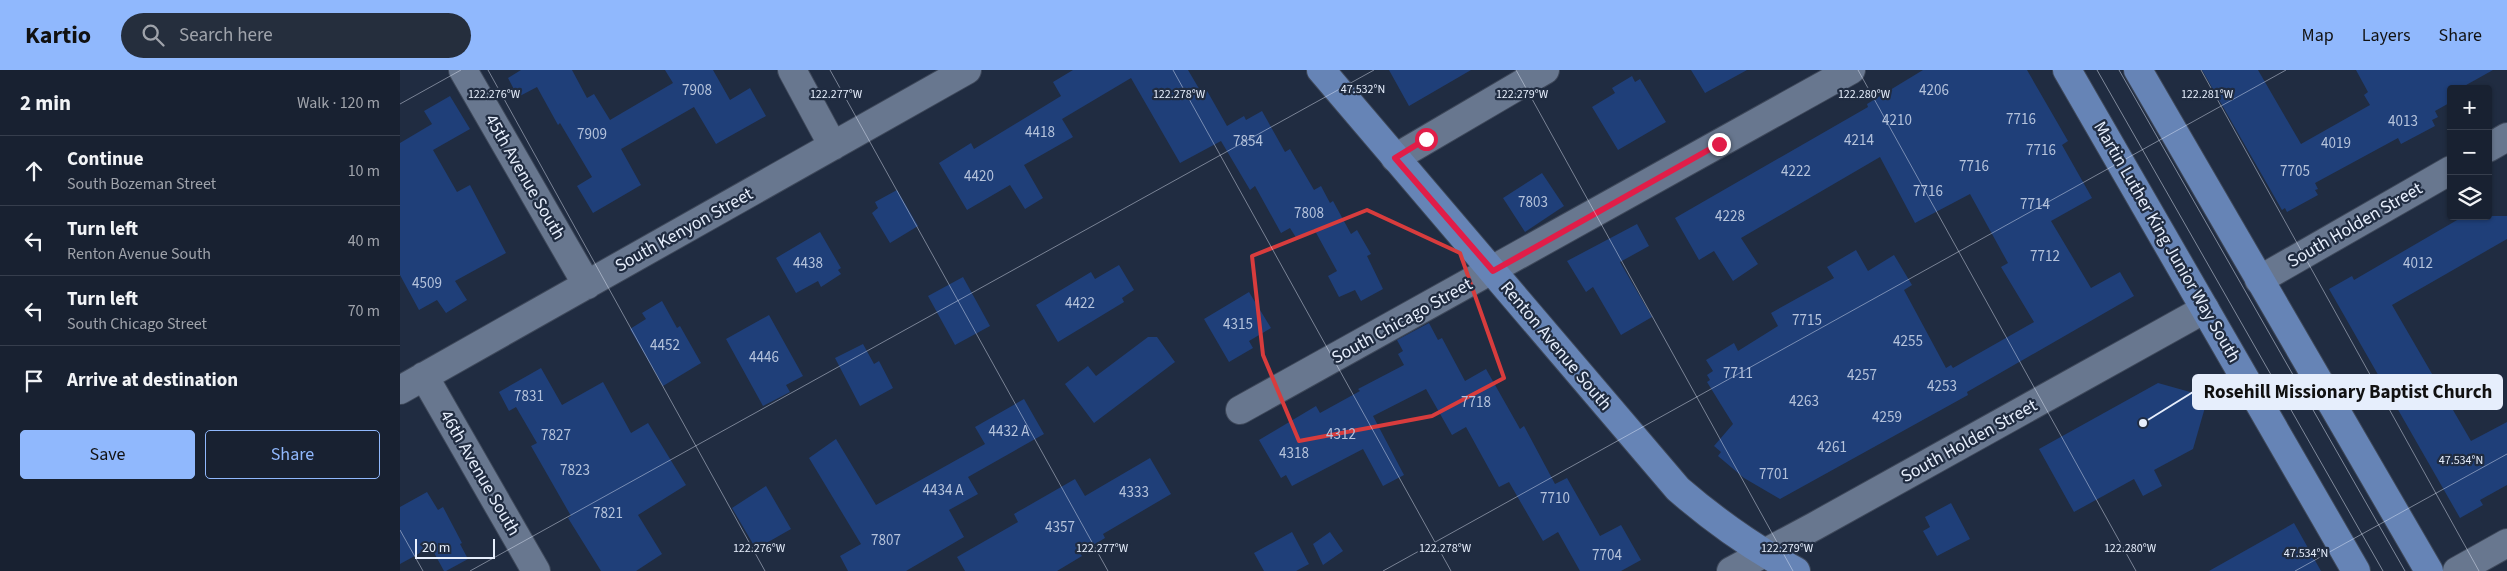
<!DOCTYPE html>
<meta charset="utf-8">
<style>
:root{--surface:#182131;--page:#252e3d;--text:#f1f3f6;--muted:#9fa3ab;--line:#363e4d;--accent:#90b8fd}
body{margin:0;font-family:"Source Sans 3",sans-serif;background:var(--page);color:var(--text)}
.controls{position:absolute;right:15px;top:15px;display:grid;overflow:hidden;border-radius:5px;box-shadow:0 1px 4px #0004}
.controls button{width:45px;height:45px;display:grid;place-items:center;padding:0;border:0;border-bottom:1px solid var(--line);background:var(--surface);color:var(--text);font:25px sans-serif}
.scale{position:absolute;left:15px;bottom:12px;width:80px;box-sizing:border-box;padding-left:5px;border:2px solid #e6eefc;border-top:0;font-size:14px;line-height:18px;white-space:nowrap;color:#e6eefc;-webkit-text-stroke:4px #202c41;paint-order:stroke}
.stop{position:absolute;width:15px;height:15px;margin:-11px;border:4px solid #e11d48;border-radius:50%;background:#fff}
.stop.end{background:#e11d48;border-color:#fff;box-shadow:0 1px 5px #0008}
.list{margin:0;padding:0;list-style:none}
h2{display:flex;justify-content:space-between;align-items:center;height:65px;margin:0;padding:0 20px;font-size:21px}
h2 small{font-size:16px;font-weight:400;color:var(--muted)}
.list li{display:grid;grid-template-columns:32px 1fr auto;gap:15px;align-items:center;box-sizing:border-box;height:70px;padding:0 20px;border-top:1px solid var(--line)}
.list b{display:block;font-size:19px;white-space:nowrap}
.list p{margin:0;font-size:16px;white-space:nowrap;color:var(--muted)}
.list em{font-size:16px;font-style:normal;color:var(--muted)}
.actions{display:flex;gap:10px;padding:15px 20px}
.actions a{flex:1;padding:11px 0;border:1px solid var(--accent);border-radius:5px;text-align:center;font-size:18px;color:var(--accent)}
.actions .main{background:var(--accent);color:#111}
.icon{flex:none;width:28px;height:28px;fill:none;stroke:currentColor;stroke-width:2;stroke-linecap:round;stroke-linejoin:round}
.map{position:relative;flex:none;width:2107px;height:501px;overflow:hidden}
header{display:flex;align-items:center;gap:30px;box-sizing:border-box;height:70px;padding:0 25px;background:var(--accent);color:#111}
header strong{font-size:24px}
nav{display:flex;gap:28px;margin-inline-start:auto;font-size:18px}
.search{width:350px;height:45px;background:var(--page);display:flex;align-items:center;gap:12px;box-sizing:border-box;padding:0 18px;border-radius:28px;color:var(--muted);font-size:19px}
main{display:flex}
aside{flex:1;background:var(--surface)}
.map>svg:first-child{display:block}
.building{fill:#1f3f79}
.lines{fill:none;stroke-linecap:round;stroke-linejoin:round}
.minor-casing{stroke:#3e485a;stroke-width:30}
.major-casing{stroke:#3e485a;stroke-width:30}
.minor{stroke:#68778f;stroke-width:28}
.major{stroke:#6684b6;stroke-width:28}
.tram{stroke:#7f899b;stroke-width:1}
.route{stroke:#e11d48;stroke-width:6}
.marked{fill:none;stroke:#d83c3d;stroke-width:4;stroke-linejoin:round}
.ticks{fill:none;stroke:#e6eefc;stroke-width:1;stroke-opacity:0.45}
.labels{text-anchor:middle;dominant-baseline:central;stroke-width:4.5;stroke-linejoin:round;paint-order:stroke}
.number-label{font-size:15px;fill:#b4c2db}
.street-label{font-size:18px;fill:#e6eefc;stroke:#202c41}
.ticks-label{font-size:12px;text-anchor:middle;fill:#e6eefc;stroke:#202c41;stroke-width:4.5;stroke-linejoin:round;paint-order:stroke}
.leader{fill:none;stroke:#e6eefc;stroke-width:2}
.callout-dot{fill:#e6eefc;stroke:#202c41;stroke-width:2}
.callout{fill:#e6eefc;stroke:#e6eefc;stroke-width:2}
.callout-label{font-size:19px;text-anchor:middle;font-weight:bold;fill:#111}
</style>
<header>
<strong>Kartio</strong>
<div class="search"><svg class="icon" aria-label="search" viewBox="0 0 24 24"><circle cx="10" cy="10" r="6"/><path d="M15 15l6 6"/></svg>Search here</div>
<nav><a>Map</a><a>Layers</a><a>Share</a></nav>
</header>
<main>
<aside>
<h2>2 min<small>Walk · 120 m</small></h2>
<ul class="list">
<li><svg class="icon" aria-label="ahead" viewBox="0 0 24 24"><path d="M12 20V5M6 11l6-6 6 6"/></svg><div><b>Continue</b><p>South Bozeman Street</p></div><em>10 m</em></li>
<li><svg class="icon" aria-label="left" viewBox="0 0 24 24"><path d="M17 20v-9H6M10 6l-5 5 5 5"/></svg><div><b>Turn left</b><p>Renton Avenue South</p></div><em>40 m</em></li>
<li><svg class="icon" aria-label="left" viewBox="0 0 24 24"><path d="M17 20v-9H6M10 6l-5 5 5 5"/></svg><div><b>Turn left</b><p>South Chicago Street</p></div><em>70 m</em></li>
<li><svg class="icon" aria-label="arrive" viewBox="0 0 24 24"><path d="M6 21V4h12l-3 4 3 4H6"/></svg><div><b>Arrive at destination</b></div></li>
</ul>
<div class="actions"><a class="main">Save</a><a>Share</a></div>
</aside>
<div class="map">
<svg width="2107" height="501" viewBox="0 0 2107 501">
<rect width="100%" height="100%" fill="#202c41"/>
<path class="building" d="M121,0H172L187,28L194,24L210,50L273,13L265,0H313L330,30L350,18L366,46L316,74L294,37L221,79L241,115L193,143L177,116L192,107L160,53L158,55L137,17L118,27L108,8Z
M673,0H788L801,22L806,19L827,56L844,46L846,50L862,41L885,82L890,79L914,120L921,116L930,133L933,131L951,164L957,160L971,184L967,186L983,219L961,231L955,220L939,227L928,206L937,201L914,159L897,169L890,158L881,163L855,116L850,120L821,71L780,93L731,8L662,49L673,67L624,95L643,128L625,139L610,115L567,140L539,93L571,73L574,79L661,26L653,12Z
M989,0H1071L1009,36Z
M1291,0H1347L1305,23Z
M1523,0H1627L1668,71L1662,75L1692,128L1651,151L1691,218L1720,202L1734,226L1567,322L1568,325L1380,429L1344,408L1318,386L1321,382L1314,376L1333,354L1307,312L1310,310L1307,305L1313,301L1306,290L1334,273L1338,281L1378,256L1371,243L1434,208L1427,197L1456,180L1468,201L1494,185L1512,215L1504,220L1546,298L1551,295L1553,298L1634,252L1601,197L1608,193L1570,124L1515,153L1480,87L1341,168L1358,194L1333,211L1314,181L1299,190L1275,148L1468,37L1467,34Z
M1802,0H1858L1901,74L1970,35L1964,25L1968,22L1956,0H2093L2059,19H2051V32L2035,41L2038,47L2032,50L2035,56L2001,74L1998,68L1915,113L1918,119L1915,120L1918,125L1887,142L1885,138L1882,140Z
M1232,6L1235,12L1240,9L1266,52L1218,80L1192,37L1215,23L1212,18Z
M50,26L70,59L33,80L57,122L70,115L106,183L55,211L67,230L46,243L37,230L19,240L0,205V73L32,54L24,41Z
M1142,103L1164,136L1125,162L1103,128Z
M497,120L518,156L490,173L472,143L478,138L475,132Z
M2064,146H2107V169L1992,235L2071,371L2107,352V415L2080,430L2083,435L2060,448L1929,219L1952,206L1954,210Z
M1237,154L1249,176L1220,192L1252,247L1221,265L1193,217L1186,222L1167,191Z
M420,162L441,198L438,200L441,204L421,217L418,211L396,223L376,188Z
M719,195L734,220L722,228L724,232L658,272L636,235L691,202L695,209Z
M563,207L590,256L555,275L528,226Z
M849,222L871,258L849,271L853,278L829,292L804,249Z
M262,231L277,258L280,256L301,293L263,316L230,259L246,249L242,243Z
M369,245L403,306L386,315L390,322L363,336L326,269Z
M1029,253L1038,270L1042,268L1065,311L1086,299L1120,359L1124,356L1155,414L1167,408L1200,466L1221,455L1241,490L1221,501H1180L1158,462L1143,471L1109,412L1099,417L1066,357L1052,365L1026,319L973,346L1004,405L983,416L963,379L892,416L886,405L881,408L859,370L916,336L920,343L960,321L958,319L1004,295L998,284L1003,281L997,270Z
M748,267H757L775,292L694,353L665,314L688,296L696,306Z
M463,274L474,294L479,291L493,318L460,336L435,288Z
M141,298L162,335L203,312L231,363L248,353L286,415L238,445L262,484L236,501H201L168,448L171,446L131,376L137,373L116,337L109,341L99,322Z
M1758,313L1808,327L1793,379L1754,400L1762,416L1743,426L1734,409L1674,442L1639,379Z
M624,329L644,364L568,407L578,424L549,440L564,467L506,501H448L440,486L461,474L409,388L436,369L476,435L585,374L575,357Z
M750,388L771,424L703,464L705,468L680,483L682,486L657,501H565L557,487L618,452L614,444L675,409L685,426Z
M366,416L391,459L356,479L332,438Z
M27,422L38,440L43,437L62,473L60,474L68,489L46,501H44L32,479L23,483L22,482L0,494V437Z
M1551,433L1570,469L1537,486L1523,461L1530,457L1525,447Z
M1894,453L1921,501H1809Z
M892,462L909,494L896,501H864L854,483Z
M930,462L943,481L923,495L913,474Z"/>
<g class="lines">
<g class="minor-casing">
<path id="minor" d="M63,0L187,215
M392,0L433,76
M2088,78L2107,67
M995,88L1145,0
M1859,210L2051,100
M24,306L136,501
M0,320L567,0
M840,340L1451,0
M1331,501L1415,456L1805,239
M2057,501L2107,473"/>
</g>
<g class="major-casing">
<path id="major" d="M921,0L1278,419C1315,451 1353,478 1396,501
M1667,0L1956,501
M1738,0L2029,501"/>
</g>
<use href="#minor" class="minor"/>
<use href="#major" class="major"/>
<path class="tram" d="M1697,0L1983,501
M1719,0L2005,501"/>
</g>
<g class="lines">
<path class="route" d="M1026,69L995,88L1093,201L1319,74"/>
</g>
<path class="marked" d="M967,140L1060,183L1104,308L1032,346L899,371L863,285L852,186Z"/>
<path class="ticks" d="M88,0L365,501M430,0L708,501M773,0L1051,501M1116,0L1393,501M1458,0L1736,501M1801,0L2079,501M0,34L61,0M0,460L23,501M70,501L974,0M983,501L1886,0M1895,501L2107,384"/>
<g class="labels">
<g class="number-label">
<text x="297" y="20">7908</text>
<text x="1534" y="20">4206</text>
<text x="1621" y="49">7716</text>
<text x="1497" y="50">4210</text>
<text x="2003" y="51">4013</text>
<text x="640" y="62">4418</text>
<text x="192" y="64">7909</text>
<text x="1459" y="70">4214</text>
<text x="848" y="71">7854</text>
<text x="1936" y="73">4019</text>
<text x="1641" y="80">7716</text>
<text x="1574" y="96">7716</text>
<text x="1396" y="101">4222</text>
<text x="1895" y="101">7705</text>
<text x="579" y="106">4420</text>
<text x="1528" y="121">7716</text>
<text x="1133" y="132">7803</text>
<text x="1635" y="134">7714</text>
<text x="909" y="143">7808</text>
<text x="1330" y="146">4228</text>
<text x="1645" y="186">7712</text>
<text x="408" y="193">4438</text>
<text x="2018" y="193">4012</text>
<text x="27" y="213">4509</text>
<text x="680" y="233">4422</text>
<text x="1407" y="250">7715</text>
<text x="838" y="254">4315</text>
<text x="1508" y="271">4255</text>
<text x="265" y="275">4452</text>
<text x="364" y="287">4446</text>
<text x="1338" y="303">7711</text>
<text x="1462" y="305">4257</text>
<text x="1542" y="316">4253</text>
<text x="129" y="326">7831</text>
<text x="1404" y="331">4263</text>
<text x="1076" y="332">7718</text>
<text x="1487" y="347">4259</text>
<text x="609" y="361">4432 A</text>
<text x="941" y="364">4312</text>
<text x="156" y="365">7827</text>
<text x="1432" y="377">4261</text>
<text x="894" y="383">4318</text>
<text x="175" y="400">7823</text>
<text x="1374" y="404">7701</text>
<text x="543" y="420">4434 A</text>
<text x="734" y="422">4333</text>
<text x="1155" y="428">7710</text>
<text x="208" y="443">7821</text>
<text x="660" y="457">4357</text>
<text x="486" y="470">7807</text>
<text x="1207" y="485">7704</text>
</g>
<g class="street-label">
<text transform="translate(125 107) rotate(60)">45th Avenue South</text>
<text transform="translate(1955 155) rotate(-30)">South Holden Street</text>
<text transform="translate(284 160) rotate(-29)">South Kenyon Street</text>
<text transform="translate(1767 172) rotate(60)">Martin Luther King Junior Way South</text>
<text transform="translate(1002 251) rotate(-29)">South Chicago Street</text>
<text transform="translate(1156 276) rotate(50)">Renton Avenue South</text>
<text transform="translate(1569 371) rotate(-29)">South Holden Street</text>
<text transform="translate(80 403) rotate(60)">46th Avenue South</text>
</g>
</g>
<g class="ticks-label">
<text x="963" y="23">47.532°N</text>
<text x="94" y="28">122.276°W</text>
<text x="436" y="28">122.277°W</text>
<text x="779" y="28">122.278°W</text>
<text x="1122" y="28">122.279°W</text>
<text x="1464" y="28">122.280°W</text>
<text x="1807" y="28">122.281°W</text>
<text x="2061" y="394">47.534°N</text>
<text x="359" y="482">122.276°W</text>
<text x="702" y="482">122.277°W</text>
<text x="1045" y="482">122.278°W</text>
<text x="1387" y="482">122.279°W</text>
<text x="1730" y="482">122.280°W</text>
<text x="1906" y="487">47.534°N</text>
</g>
<path class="leader" d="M1743 353L1793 322"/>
<circle class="callout-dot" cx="1743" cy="353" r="5"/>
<rect class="callout" x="1793" y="305" width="309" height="34" rx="5"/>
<g class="callout-label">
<text x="1948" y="328">Rosehill Missionary Baptist Church</text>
</g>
</svg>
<div class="controls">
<button>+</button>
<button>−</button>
<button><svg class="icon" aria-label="layers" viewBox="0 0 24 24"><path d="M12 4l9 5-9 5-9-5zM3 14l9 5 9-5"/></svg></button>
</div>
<div class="scale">20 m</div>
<div class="stop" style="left:1026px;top:69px"></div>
<div class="stop end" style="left:1319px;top:74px"></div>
</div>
</main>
